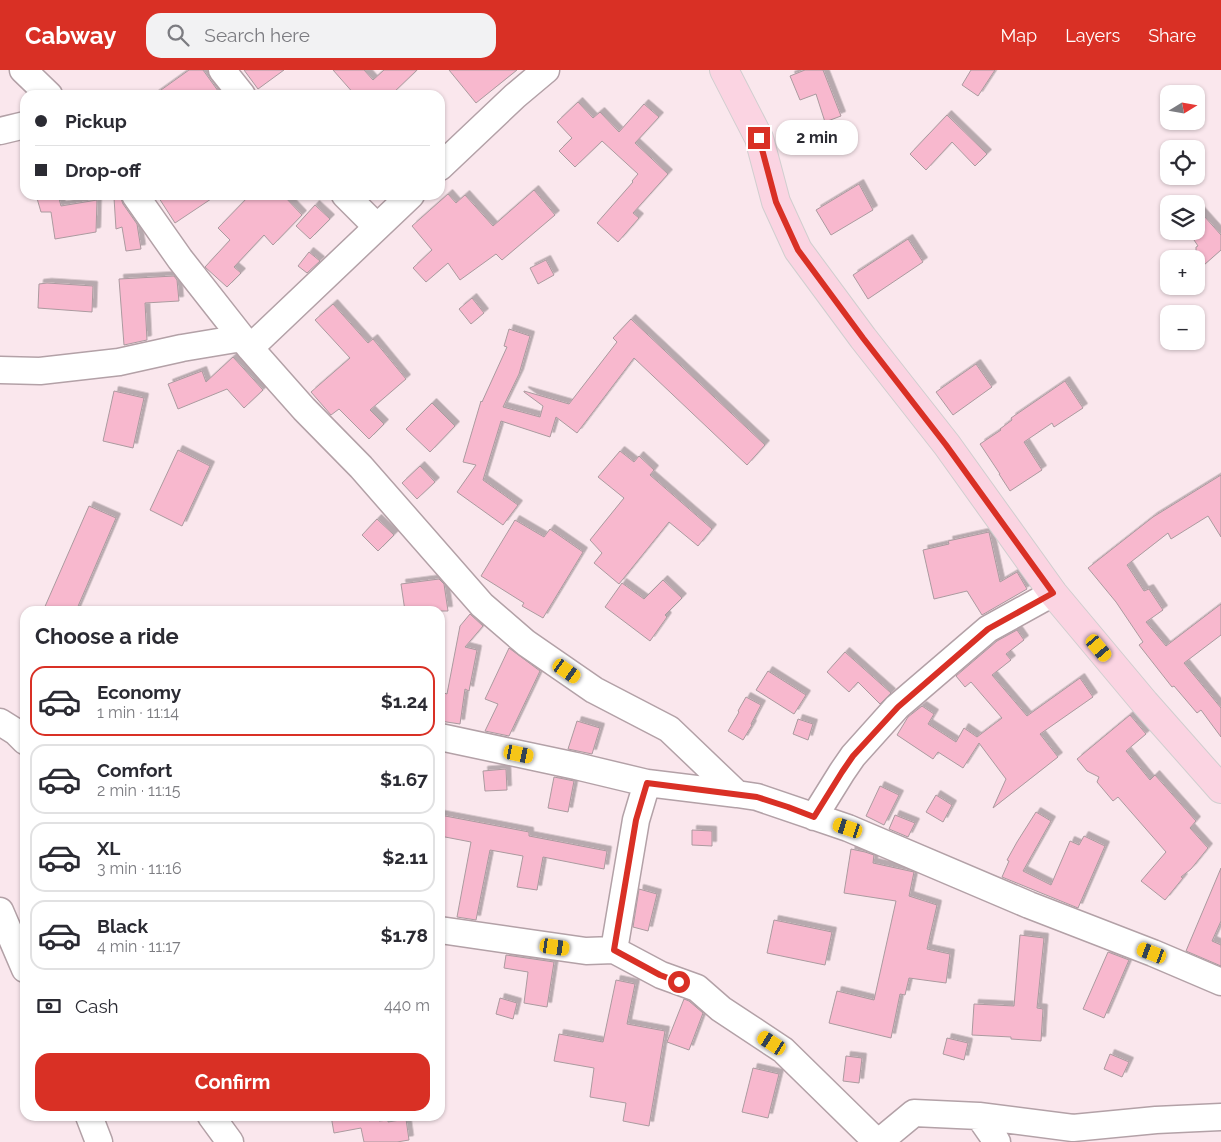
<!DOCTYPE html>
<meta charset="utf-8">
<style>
body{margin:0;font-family:Raleway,sans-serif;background:#f2f2f3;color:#2b2b33;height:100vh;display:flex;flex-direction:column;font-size:19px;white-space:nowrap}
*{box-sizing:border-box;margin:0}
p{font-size:16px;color:#7c7c81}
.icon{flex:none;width:28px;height:28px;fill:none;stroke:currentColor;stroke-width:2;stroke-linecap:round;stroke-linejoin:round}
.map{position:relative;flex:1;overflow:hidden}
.details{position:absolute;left:20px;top:536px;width:425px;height:515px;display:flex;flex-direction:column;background:#fff;border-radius:15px;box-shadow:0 1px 4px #0004}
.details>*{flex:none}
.top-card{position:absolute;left:20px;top:20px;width:425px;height:110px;border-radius:15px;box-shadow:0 1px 4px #0004;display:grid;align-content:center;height:110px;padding:0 15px;background:#fff}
.needle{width:32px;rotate:79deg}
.fabs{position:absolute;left:1160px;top:15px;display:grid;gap:10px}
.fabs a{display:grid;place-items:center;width:45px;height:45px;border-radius:10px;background:#fff;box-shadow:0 1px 4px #0004;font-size:25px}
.end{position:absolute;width:22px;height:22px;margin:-11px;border:6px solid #d93025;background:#fff;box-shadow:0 0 0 2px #fff}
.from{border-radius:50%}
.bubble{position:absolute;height:35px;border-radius:15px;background:#fff;box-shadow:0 1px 4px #0004;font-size:16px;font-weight:700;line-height:35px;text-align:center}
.car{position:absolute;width:15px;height:30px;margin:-15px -8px;border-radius:6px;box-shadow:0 0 4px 1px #0007;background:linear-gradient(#f5c518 24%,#345 0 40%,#f5c518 0 76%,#345 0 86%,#f5c518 0)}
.top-card b{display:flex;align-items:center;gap:18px;height:48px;font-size:19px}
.top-card b+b{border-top:1px solid #e1e1e2}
.top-card i{width:12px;height:12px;background:#2b2b33}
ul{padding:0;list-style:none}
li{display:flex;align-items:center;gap:15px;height:70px;margin:0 10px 8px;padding:0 5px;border:2px solid #e1e1e2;border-radius:15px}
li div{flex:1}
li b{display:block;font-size:19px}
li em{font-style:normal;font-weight:700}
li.on{border-color:#d93025}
li>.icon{width:45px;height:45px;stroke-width:1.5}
h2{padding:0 15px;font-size:22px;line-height:60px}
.pay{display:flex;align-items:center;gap:12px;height:55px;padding:0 15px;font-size:19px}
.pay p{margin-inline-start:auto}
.action{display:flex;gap:10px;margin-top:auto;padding:10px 15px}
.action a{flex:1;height:58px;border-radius:15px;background:#d93025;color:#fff;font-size:20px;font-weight:700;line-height:58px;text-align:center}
header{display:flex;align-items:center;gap:30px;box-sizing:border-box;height:70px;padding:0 25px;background:#d93025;color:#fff}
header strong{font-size:24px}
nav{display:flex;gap:28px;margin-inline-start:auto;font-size:18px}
.search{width:350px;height:45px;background:#f2f2f3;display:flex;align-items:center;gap:12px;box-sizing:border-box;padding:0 18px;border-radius:15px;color:#7c7c81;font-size:19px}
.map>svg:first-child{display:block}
.building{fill:#f8b8ce;stroke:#ab9a9f;filter:url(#shadow)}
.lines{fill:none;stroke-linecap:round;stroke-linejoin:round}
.minor-casing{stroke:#b3a1a7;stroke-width:29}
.major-casing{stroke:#d0cecf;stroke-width:30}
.minor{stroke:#fff;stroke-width:26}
.major{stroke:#fbd4e2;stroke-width:28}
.route{stroke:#d93025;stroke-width:6}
</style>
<header>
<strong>Cabway</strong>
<div class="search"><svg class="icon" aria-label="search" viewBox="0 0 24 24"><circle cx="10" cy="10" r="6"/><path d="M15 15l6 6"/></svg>Search here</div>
<nav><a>Map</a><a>Layers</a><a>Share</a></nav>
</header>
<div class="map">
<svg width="1221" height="1072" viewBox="0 0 1221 1072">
<defs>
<filter id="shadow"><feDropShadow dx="4.5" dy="-4.5" stdDeviation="0" flood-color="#0004"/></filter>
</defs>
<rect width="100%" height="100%" fill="#fae7ed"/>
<path class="building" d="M189 0H203L221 25H154Z
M244 0H284L258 19Z
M333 0H364L373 10 384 0H417L391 25H355Z
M449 0H517L476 33Z
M805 0H823L841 46 825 52 816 24 800 30 790 6Z
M971 0H995L978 26 962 15Z
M578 32 593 48 600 42 619 62 644 34 659 47 635 73 668 104 633 143 639 148 618 172 597 153 633 112 632 111 638 104 602 71 575 97 559 81 572 68 557 52Z
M947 45 987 84 975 96 952 72 926 100 910 84Z
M859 114 873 140 831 165 816 140Z
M534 120 555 145 502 190 496 184 460 210 448 193 426 212 413 198 432 180 412 156 448 124 456 133 465 125 493 156Z
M36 125H58L61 136 97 130 96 162 55 169 51 142H41Z
M157 125H217L175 153Z
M250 125H283L302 145 273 175 264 165 234 197 241 203 227 217 205 197 230 170 218 158Z
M120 126 123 134 137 154 141 179 126 181 122 157 116 159 114 128Z
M315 135 330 149 310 169 296 156Z
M1196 137 1221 165V180L1196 202V177L1198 176 1188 161H1196Z
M908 169 923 192 868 229 853 205Z
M309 182 320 191 307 203 298 196Z
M546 190 554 205 538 214 530 198Z
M174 206 177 210 179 231 145 233 147 270 124 275 119 209Z
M47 213 93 216 92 242 38 238 39 214Z
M472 228 484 243 471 254 459 239Z
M333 234 368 273 373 269 406 309 370 340 384 354 369 369 339 339 331 345 311 322 350 288 315 250Z
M631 249 765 375 747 395 634 288 577 363 556 347 550 367 501 351 483 410 518 435 503 455 457 422 476 395 463 392 481 331 482 332 507 277 504 276 509 259 530 266 519 304 503 337 540 347 543 336 524 322V321L569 334 617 272 613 268Z
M233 287 263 320 244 338 227 319 178 339 168 314 202 301 206 312Z
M976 294 992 317 953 345 936 322Z
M1065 311 1083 338 1054 357 1052 353 1024 372 1042 400 1010 421 999 404H1000L980 374 1001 360 1000 359 1012 350 1011 348Z
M114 321 144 328 133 378 103 371Z
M432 333 455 356 430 382 406 359Z
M178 380 210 396 182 456 150 440Z
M620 381 634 392 639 386 654 400 650 405 712 459 698 476 669 452 619 514 594 493 602 483 590 470 624 428 598 407Z
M420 396 435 412 417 429 402 413Z
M1221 405V467L1208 446 1171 469 1168 463 1127 495 1144 521 1149 519 1163 540 1146 552 1166 576 1221 534V565L1184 593 1221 638V667L1201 640 1197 643 1174 616 1172 617 1139 575 1143 572 1116 532 1088 498 1153 447Z
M89 436 116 448 76 541H43Z
M377 449 394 465 378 481 362 465Z
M515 450 544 467 550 459 583 482 543 548 522 536 524 533 481 506Z
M989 462 1000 512 1017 502 1027 519 982 545 967 521 934 529 923 480 949 474 948 471Z
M439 509 444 514 448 541H405L401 514Z
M663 510 682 528 665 545 667 547 650 571 605 537 622 513 644 529Z
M470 544 483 556 465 577 477 580 469 621 465 619 460 654 440 651 444 623 447 624 460 556Z
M1017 560 1024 570 1006 584 1011 590 992 605 1027 646 1080 608 1093 627 1040 664 1058 687 993 738 1006 709 979 673 963 698 938 682 933 689 897 665 908 647 922 636 934 644 928 654 956 672 964 658 977 667 1002 648 971 612 965 617 956 606 997 571Z
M509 578 540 601 509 666 485 661 498 634 485 629Z
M845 582 891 623 880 634 858 612 849 622 827 602Z
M768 601 806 625 794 644 756 620Z
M746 627 761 635 751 654 752 655 743 670 728 661 739 642 738 641Z
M1130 645 1146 664 1126 681 1150 710 1155 705 1196 751 1190 758 1208 778 1191 799 1181 807 1183 808 1165 830 1141 811 1166 782 1118 727 1113 731 1097 712 1099 707 1087 701 1077 689Z
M798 649 813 654 808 670 793 664Z
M577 651 600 658 592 684 568 679Z
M506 699 507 720 485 721 483 701Z
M554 707 574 711 568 742 548 738Z
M880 716 899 725 884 755 866 746Z
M936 725 952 735 943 752 926 742Z
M1036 742 1051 751 1023 801 1051 815 1070 771 1079 775 1084 766 1105 776 1078 838 1002 807 1009 791 1007 790 1017 772Z
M440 745 529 762V766L607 781 604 799 543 787 537 820 517 817 523 786 490 780 476 850 457 847 471 772 440 766Z
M895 745 915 753 908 767 889 759Z
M692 760 712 761V776L692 775Z
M851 779 865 782 874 785 873 793 914 802 909 826 937 835 927 879 950 884 946 913 909 908 905 925 900 924 891 968 829 953 837 921 874 930 896 831 844 823Z
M1221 798V851L1212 871 1221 875V896L1186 881Z
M639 819 657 824 648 861 633 857Z
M774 850 832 862 825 895 767 883Z
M1020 865 1044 868 1037 938 1043 939 1041 971 1011 969V967L972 965 974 934 1014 936Z
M1108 882 1129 890 1104 948 1083 939Z
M506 885 554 892 547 937 524 933 528 902 504 898Z
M616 910 635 914 627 954 665 961 649 1056 623 1051 626 1033 590 1027 594 998 554 991 559 964 603 972Z
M500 928 517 933 513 949 496 944Z
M684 929 689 931 703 943 689 980 667 972Z
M947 968 968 973 964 990 943 984Z
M1110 984 1129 992 1122 1007 1104 999Z
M846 986 862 988 859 1013 843 1011Z
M753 998 779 1004 768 1048 742 1042Z
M331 1046H379V1051L388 1050V1052L406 1049 409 1070 397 1072H364L361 1058 334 1063Z"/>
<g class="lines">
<defs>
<path id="minor" d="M23 0 49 25
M222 0 242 25
M0 61 25 55
M440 97 515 26 546 0
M135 125 180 189 250 278 304 339 361 397 482 535 526 573 594 620 669 659 737 724 757 727 848 758 1029 835 1153 883 1221 912
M345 125 377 157
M250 278 411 125
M0 300 40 301 119 292 182 278 242 268
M0 652 16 662 25 671
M440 667 576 696 647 713 737 724
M814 747 842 702 853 686 897 637 988 559 1053 523
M0 841 25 899
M440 860 586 881 614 880 661 905 697 918 721 939 783 980 877 1072
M614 880 636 750 647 713
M89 1046 99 1072
M211 1046 230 1072
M979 1046 997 1072
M879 1072 914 1043 979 1046 1073 1058 1156 1050 1221 1047"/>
<path id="major" d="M724 0 759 68 776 132 798 180 863 268 947 375 1053 523 1145 633 1221 719"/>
</defs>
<use href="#minor" class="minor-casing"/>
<use href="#major" class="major-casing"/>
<use href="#minor" class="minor"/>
<use href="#major" class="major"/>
</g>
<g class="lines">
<path class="route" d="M679 912 660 905 614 880 636 750 647 713 757 727 788 737 814 747 842 702 853 686 898 637 988 559 1053 523 946 375 863 268 798 180 776 132 759 68"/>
</g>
</svg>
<div class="fabs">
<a><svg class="needle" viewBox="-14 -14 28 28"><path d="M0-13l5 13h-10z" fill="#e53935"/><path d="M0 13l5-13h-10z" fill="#7c7c81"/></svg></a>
<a><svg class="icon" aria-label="locate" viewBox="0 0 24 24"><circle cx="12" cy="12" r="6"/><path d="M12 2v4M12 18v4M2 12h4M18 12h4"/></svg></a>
<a><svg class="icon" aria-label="layers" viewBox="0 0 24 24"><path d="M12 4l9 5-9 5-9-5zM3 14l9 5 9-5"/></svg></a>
<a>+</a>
<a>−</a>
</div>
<i class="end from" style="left:679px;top:912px"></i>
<i class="end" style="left:759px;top:68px"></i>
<div class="bubble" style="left:776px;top:50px;width:82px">2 min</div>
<i class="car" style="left:1099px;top:578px;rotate:140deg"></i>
<i class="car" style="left:567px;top:601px;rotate:125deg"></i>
<i class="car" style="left:519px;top:684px;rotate:102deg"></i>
<i class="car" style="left:848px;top:758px;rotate:288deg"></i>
<i class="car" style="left:555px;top:877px;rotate:98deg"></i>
<i class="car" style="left:1152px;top:883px;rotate:291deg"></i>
<i class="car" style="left:772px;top:973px;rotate:303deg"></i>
<div class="top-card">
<b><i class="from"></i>Pickup</b>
<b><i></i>Drop-off</b>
</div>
<section class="details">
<h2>Choose a ride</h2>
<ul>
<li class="on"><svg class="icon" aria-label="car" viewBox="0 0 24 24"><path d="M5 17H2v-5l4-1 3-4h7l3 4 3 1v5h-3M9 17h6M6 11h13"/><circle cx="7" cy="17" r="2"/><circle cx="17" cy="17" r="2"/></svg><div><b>Economy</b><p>1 min · 11:14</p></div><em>$1.24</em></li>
<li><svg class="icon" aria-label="car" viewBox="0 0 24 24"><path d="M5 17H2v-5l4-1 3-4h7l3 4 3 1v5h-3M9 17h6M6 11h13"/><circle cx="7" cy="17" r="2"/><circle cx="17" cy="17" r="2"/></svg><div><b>Comfort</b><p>2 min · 11:15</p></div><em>$1.67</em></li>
<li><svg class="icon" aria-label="car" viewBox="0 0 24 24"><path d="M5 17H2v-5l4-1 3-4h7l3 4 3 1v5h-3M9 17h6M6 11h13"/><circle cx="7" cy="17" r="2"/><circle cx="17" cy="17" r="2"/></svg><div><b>XL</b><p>3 min · 11:16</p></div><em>$2.11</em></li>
<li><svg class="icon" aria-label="car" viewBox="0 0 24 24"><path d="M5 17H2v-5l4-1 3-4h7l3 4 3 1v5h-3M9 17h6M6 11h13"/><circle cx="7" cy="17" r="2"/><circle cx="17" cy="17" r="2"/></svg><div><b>Black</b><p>4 min · 11:17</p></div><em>$1.78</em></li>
</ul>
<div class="pay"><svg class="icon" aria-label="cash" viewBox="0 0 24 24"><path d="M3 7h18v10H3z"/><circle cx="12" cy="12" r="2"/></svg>Cash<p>440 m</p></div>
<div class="action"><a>Confirm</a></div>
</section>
</div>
